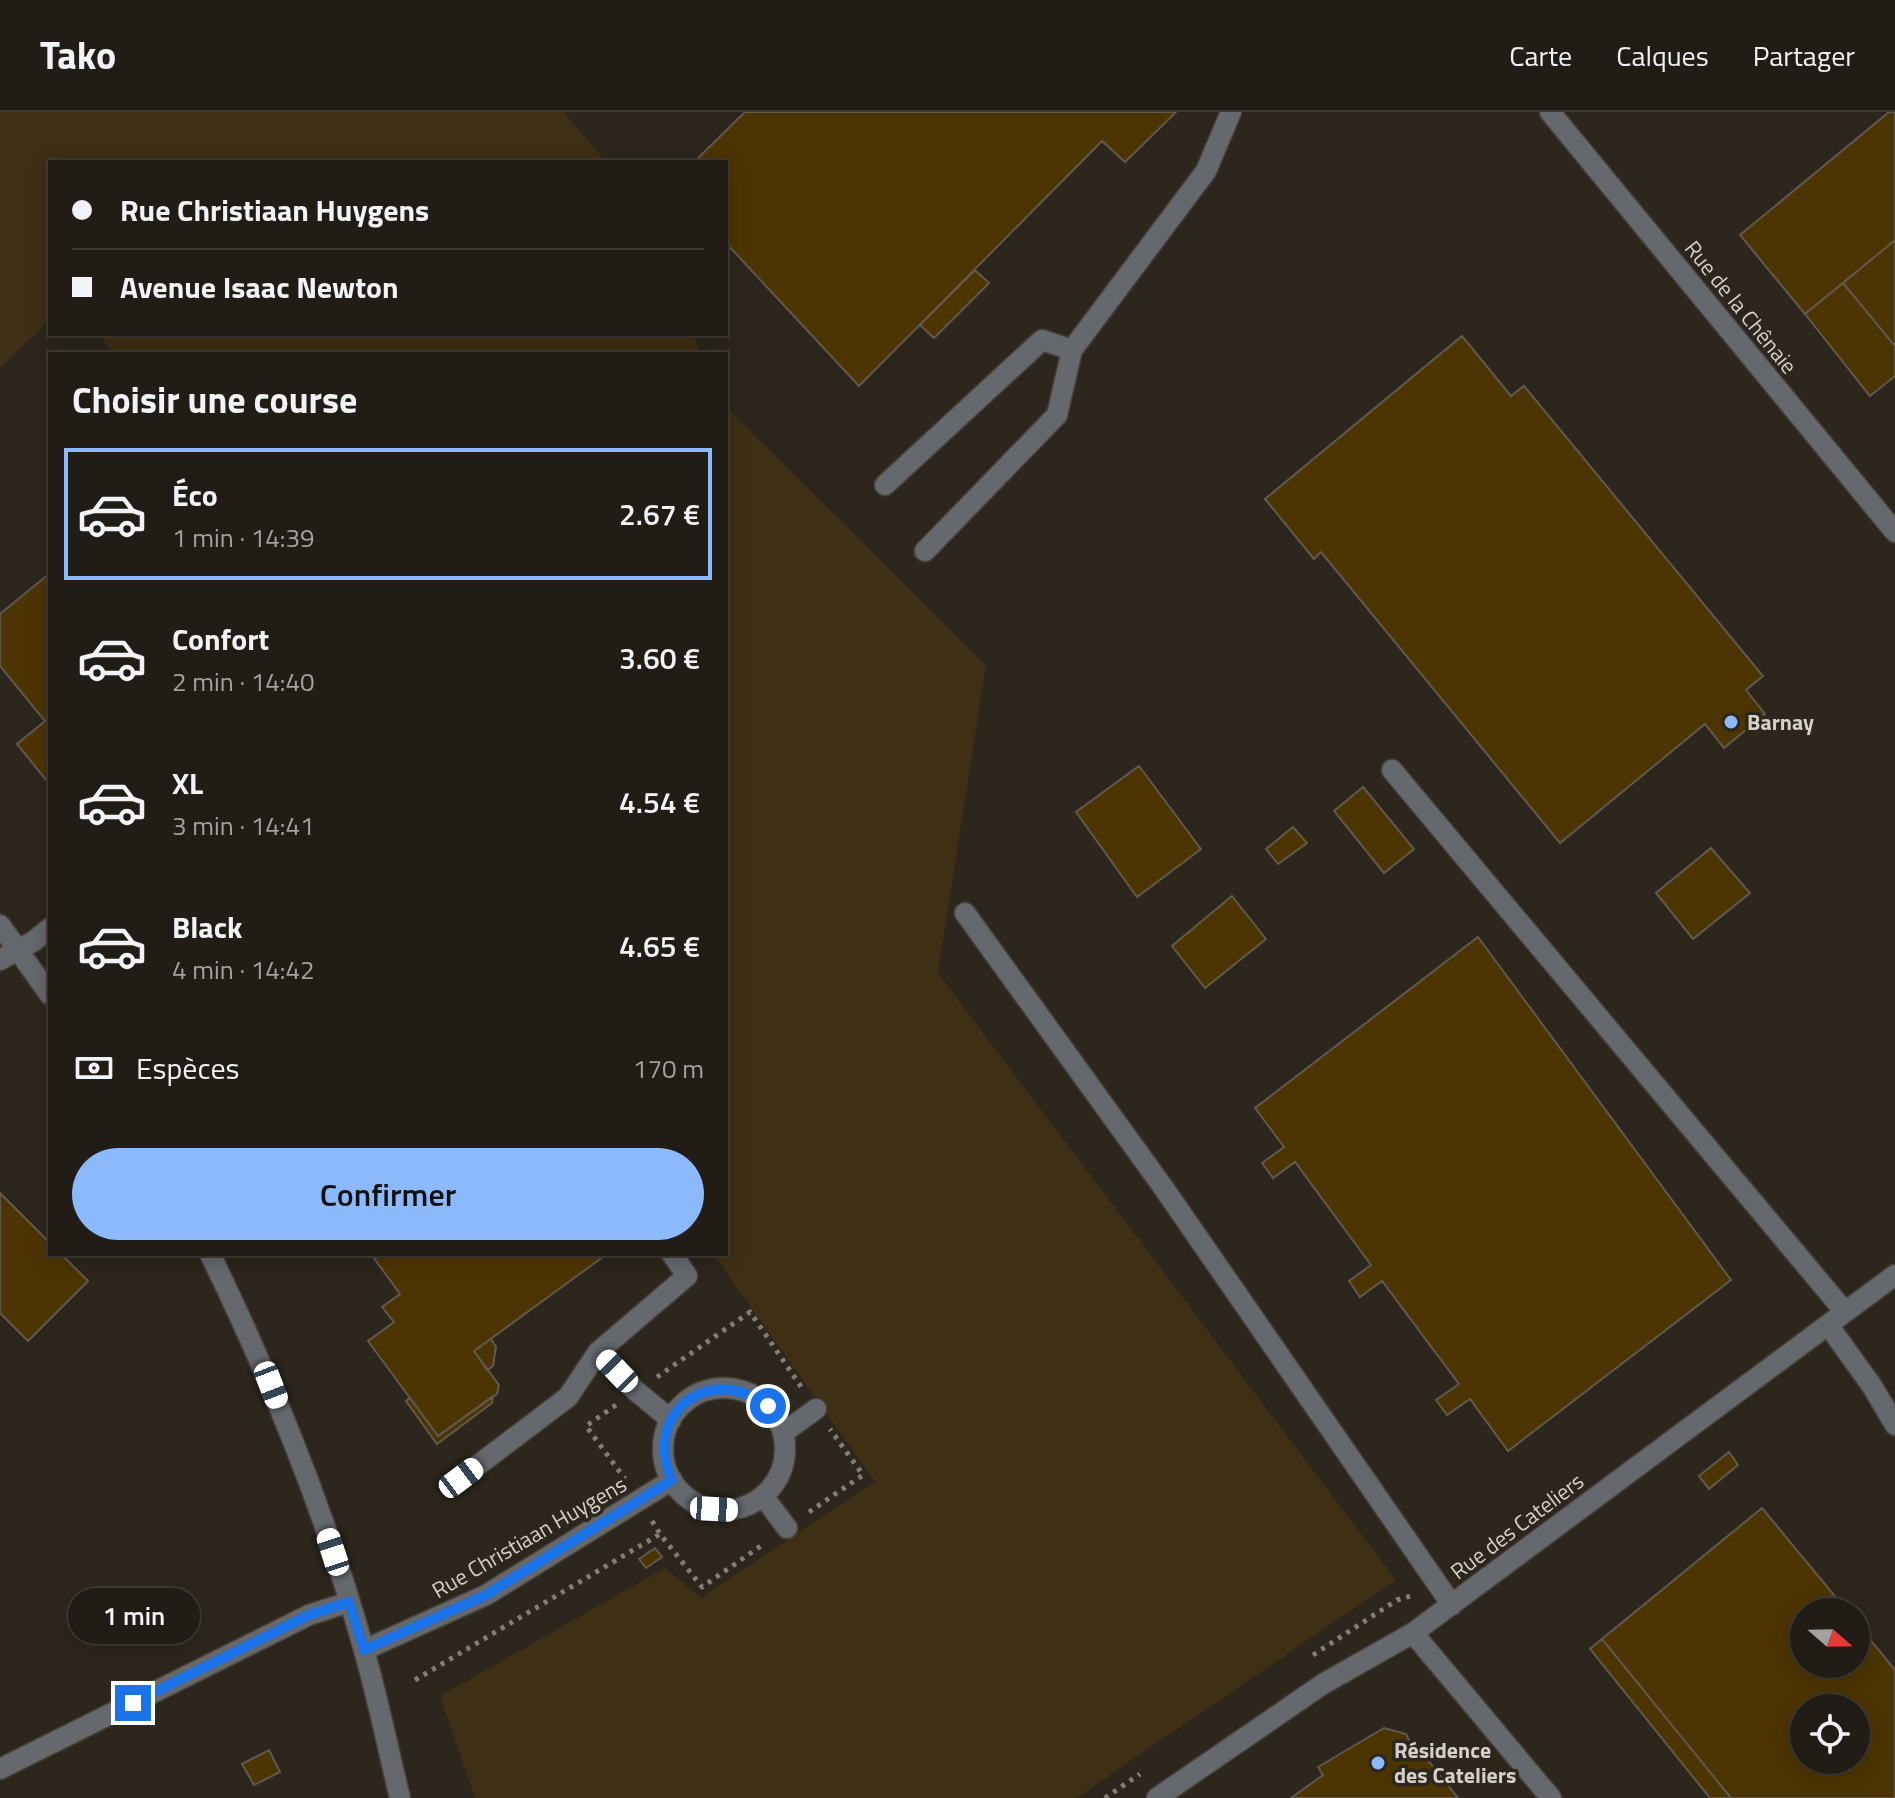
<!DOCTYPE html>
<html lang="fr">
<meta charset="utf-8">
<style>
body{margin:0;font-family:"Titillium Web",sans-serif;background:#29251e;color:#f1f3f6;height:100vh;display:flex;flex-direction:column;font-size:30px;white-space:nowrap}
*{box-sizing:border-box;margin:0}
p{font-size:26px;color:#a2a1a0}
.icon{flex:none;width:44px;height:44px;fill:none;stroke:currentColor;stroke-width:2;stroke-linecap:round;stroke-linejoin:round}
.map{position:relative;flex:1;overflow:hidden}
.details{position:absolute;left:48px;top:240px;width:680px;height:904px;display:flex;flex-direction:column;background:#211c15;border-radius:0px;box-shadow:0 4px 20px #0003,0 0 0 2px #3e3a34}
.details>*{flex:none}
.top-card{position:absolute;left:48px;top:48px;width:680px;height:176px;border-radius:0px;box-shadow:0 4px 20px #0003,0 0 0 2px #3e3a34;display:grid;align-content:center;height:176px;padding:0 24px;background:#211c15}
.needle{width:52px;rotate:110deg}
.controls{position:absolute;left:1790px;top:1486px;display:grid;gap:16px}
.controls a{display:grid;place-items:center;width:80px;height:80px;border-radius:50%;background:#211c15;box-shadow:0 4px 20px #0003,0 0 0 2px #3e3a34;font-size:40px}
.end{position:absolute;width:36px;height:36px;margin:-18px;border:10px solid #1a73e8;background:#fff;box-shadow:0 0 0 4px #fff}
.from{border-radius:50%}
.bubble{position:absolute;height:56px;border-radius:28px;background:#211c15;box-shadow:0 4px 20px #0003,0 0 0 2px #3e3a34;font-size:26px;font-weight:600;line-height:56px;text-align:center}
.car{position:absolute;width:24px;height:48px;margin:-24px -12px;border-radius:10px;box-shadow:0 0 6px 2px #0007;background:linear-gradient(#fff 24%,#345 0 40%,#fff 0 76%,#345 0 86%,#fff 0)}
.top-card b{display:flex;align-items:center;gap:28px;height:76px;font-size:30px}
.top-card b+b{border-top:2px solid #3e3a34}
.top-card i{width:20px;height:20px;background:#f1f3f6}
ul{padding:0;list-style:none}
li{display:flex;align-items:center;gap:24px;height:132px;margin:0 16px 12px;padding:0 8px;border:4px solid transparent;border-radius:0px}
li div{flex:1}
li b{display:block;font-size:30px}
li em{font-style:normal;font-weight:600}
li.on{border-color:#8cb9fc}
li>.icon{width:72px;height:72px;stroke-width:1.5}
h2{padding:0 24px;font-size:36px;line-height:96px}
.pay{display:flex;align-items:center;gap:20px;height:88px;padding:0 24px;font-size:30px}
.pay p{margin-inline-start:auto}
.action{display:flex;gap:16px;margin-top:auto;padding:16px 24px}
.action a{flex:1;height:92px;border-radius:48px;background:#8cb9fc;color:#111;font-size:32px;font-weight:600;line-height:92px;text-align:center}
header{display:flex;align-items:center;gap:48px;box-sizing:border-box;height:112px;padding:0 40px;background:#211c15;border-bottom:2px solid #3e3a34}
header strong{font-size:38px}
nav{display:flex;gap:44px;margin-inline-start:auto;font-size:28px}
.map>svg:first-child{display:block}
.green{fill:#3e2f15}
.building{fill:#4d3503;stroke:#60594e;stroke-width:2;fill-rule:evenodd}
.lines{fill:none;stroke-linecap:round;stroke-linejoin:round}
.minor-casing{stroke:#474138;stroke-width:23}
.path{stroke:#837e76;stroke-width:5;stroke-dasharray:4 6;stroke-linecap:butt}
.minor{stroke:#65686d;stroke-width:20}
.route{stroke:#1a73e8;stroke-width:10}
.poi-dot{fill:#8cb9fc;stroke:#2c261c;stroke-width:3}
.labels{text-anchor:middle;stroke-width:7;stroke-linejoin:round;paint-order:stroke}
.street-label{font-size:22px;fill:#d5d0ca;stroke:#2c261c}
.poi-label{font-size:22px;font-weight:bold;fill:#d5d0ca;stroke:#2c261c;text-anchor:start}
</style>
<header>
<strong>Tako</strong>
<nav><a>Carte</a><a>Calques</a><a>Partager</a></nav>
</header>
<div class="map">
<svg width="1895" height="1686" viewBox="0 0 1895 1686">
<rect width="100%" height="100%" fill="#2c261c"/>
<path class="green" d="M0 0H564L606 50H50V208L0 256Z
M98 222H693L701 242H115Z
M726 295 986 553 938 861 1396 1468 1076 1686H475L440 1584 665 1456 701 1486 875 1370 713 1142H726Z"/>
<path class="building" d="M745 0H1176L1125 50 1102 29 859 274 726 131V50H694Z
M1889 0H1895V128L1805 202 1740 123Z
M1895 128V234L1843 171Z
M975 158 989 171 934 226 920 213Z
M1843 171 1895 234V264L1870 284 1805 202Z
M1462 224 1511 284 1524 274 1763 564 1746 578 1765 602 1724 636 1705 612 1560 731 1321 440 1314 447 1265 387Z
M50 461V673L17 632 45 609 0 554V502Z
M1139 654 1201 737 1137 785 1076 700Z
M1363 675 1414 737 1384 761 1334 699Z
M1293 715 1307 731 1278 752 1266 737Z
M1711 736 1750 781 1693 827 1656 781Z
M1232 784 1266 827 1205 876 1172 834Z
M1478 825 1731 1168 1508 1339 1470 1287 1447 1303 1436 1288 1459 1272 1382 1169 1360 1185 1349 1169 1371 1153 1295 1050 1273 1066 1262 1051 1284 1035 1255 996Z
M0 1081 50 1131V1142H61L88 1169 28 1229 0 1201Z
M371 1142H607L474 1239 499 1273 497 1282 438 1324 368 1229 394 1210 382 1195 400 1182Z
M491 1227 496 1235 493 1254 487 1258 474 1239Z
M493 1284 492 1291 437 1332 406 1289 410 1286 438 1324Z
M1729 1340 1738 1353 1709 1377 1699 1364Z
M1762 1396 1848 1500H1804V1552H1856V1510L1895 1558V1686H1731L1602 1527ZM1804 1596H1856V1648H1804Z
M655 1436 662 1445 646 1456 639 1447Z
M1602 1527 1731 1686H1710L1590 1537Z
M1384 1616 1406 1622 1411 1632 1406 1639 1413 1647 1423 1642 1458 1686H1291L1323 1663 1318 1655Z
M269 1638 280 1660 254 1673 242 1652Z"/>
<g class="lines">
<defs>
<path id="minor" d="M1550 0 1895 420
M885 373 1042 228 1072 238
M925 439 1057 303 1072 238 1206 59 1231 0
M1392 658 1845 1200
M965 801 1163 1075 1452 1493
M0 813 50 883
M0 848 34 829 50 816
M210 1142C272 1269 326 1402 364 1538 378 1587 388 1637 400 1686
M1828 1213 1872 1274 1895 1313
M598 1240 636 1279 671 1308
M663 1337a61 61 0 1 1 122 0a61 61 0 1 1-122 0Z
M783 1321 816 1297
M461 1366 568 1285 598 1240 687 1164 672 1142
M763 1384 787 1416
M1413 1521 1551 1686
M364 1538 486 1483 672 1368
M0 1657 309 1503 349 1490
M1157 1686 1323 1572 1413 1521 1895 1163"/>
</defs>
<use href="#minor" class="minor-casing"/>
<path class="path" d="M657 1265 750 1200 802 1276
M616 1293 586 1314 625 1367
M809 1400 863 1363 830 1317
M652 1409 660 1422
M1313 1543 1397 1488 1414 1483
M415 1568 660 1422 702 1475 765 1431
M1105 1686 1140 1662"/>
<use href="#minor" class="minor"/>
</g>
<g class="lines">
<path class="route" d="M133 1591 309 1503 349 1490 364 1538 486 1483 672 1368C642 1301 710 1249 768 1294"/>
</g>
<g class="poi-dot">
<circle cx="1731" cy="610" r="8"/>
<circle cx="1378" cy="1651" r="8"/>
</g>
<g class="labels">
<g class="street-label">
<text transform="translate(1741 195) rotate(51)" y="8">Rue de la Chênaie</text>
<text transform="translate(1517 1414) rotate(-37)" y="8">Rue des Cateliers</text>
<text transform="translate(529 1425) rotate(-30)" y="8">Rue Christiaan Huygens</text>
</g>
<g class="poi-label">
<text x="1747" y="618">Barnay</text>
<text x="1394" y="1646">Résidence<tspan x="1394" dy="25">des Cateliers</tspan></text>
</g>
</g>
</svg>
<div class="controls">
<a><svg class="needle" viewBox="-14 -14 28 28"><path d="M0-13l5 13h-10z" fill="#e53935"/><path d="M0 13l5-13h-10z" fill="#a2a1a0"/></svg></a>
<a><svg class="icon" aria-label="locate" viewBox="0 0 24 24"><circle cx="12" cy="12" r="6"/><path d="M12 2v4M12 18v4M2 12h4M18 12h4"/></svg></a>
</div>
<i class="end from" style="left:768px;top:1294px"></i>
<i class="end" style="left:133px;top:1591px"></i>
<div class="bubble" style="left:68px;top:1476px;width:132px">1 min</div>
<i class="car" style="left:617px;top:1259px;rotate:316deg"></i>
<i class="car" style="left:271px;top:1273px;rotate:159deg"></i>
<i class="car" style="left:461px;top:1366px;rotate:53deg"></i>
<i class="car" style="left:714px;top:1397px;rotate:93deg"></i>
<i class="car" style="left:333px;top:1440px;rotate:342deg"></i>
<div class="top-card">
<b><i class="from"></i>Rue Christiaan Huygens</b>
<b><i></i>Avenue Isaac Newton</b>
</div>
<section class="details">
<h2>Choisir une course</h2>
<ul>
<li class="on"><svg class="icon" aria-label="car" viewBox="0 0 24 24"><path d="M5 17H2v-5l4-1 3-4h7l3 4 3 1v5h-3M9 17h6M6 11h13"/><circle cx="7" cy="17" r="2"/><circle cx="17" cy="17" r="2"/></svg><div><b>Éco</b><p>1 min · 14:39</p></div><em>2.67 €</em></li>
<li><svg class="icon" aria-label="car" viewBox="0 0 24 24"><path d="M5 17H2v-5l4-1 3-4h7l3 4 3 1v5h-3M9 17h6M6 11h13"/><circle cx="7" cy="17" r="2"/><circle cx="17" cy="17" r="2"/></svg><div><b>Confort</b><p>2 min · 14:40</p></div><em>3.60 €</em></li>
<li><svg class="icon" aria-label="car" viewBox="0 0 24 24"><path d="M5 17H2v-5l4-1 3-4h7l3 4 3 1v5h-3M9 17h6M6 11h13"/><circle cx="7" cy="17" r="2"/><circle cx="17" cy="17" r="2"/></svg><div><b>XL</b><p>3 min · 14:41</p></div><em>4.54 €</em></li>
<li><svg class="icon" aria-label="car" viewBox="0 0 24 24"><path d="M5 17H2v-5l4-1 3-4h7l3 4 3 1v5h-3M9 17h6M6 11h13"/><circle cx="7" cy="17" r="2"/><circle cx="17" cy="17" r="2"/></svg><div><b>Black</b><p>4 min · 14:42</p></div><em>4.65 €</em></li>
</ul>
<div class="pay"><svg class="icon" aria-label="cash" viewBox="0 0 24 24"><path d="M3 7h18v10H3z"/><circle cx="12" cy="12" r="2"/></svg>Espèces<p>170 m</p></div>
<div class="action"><a>Confirmer</a></div>
</section>
</div>
